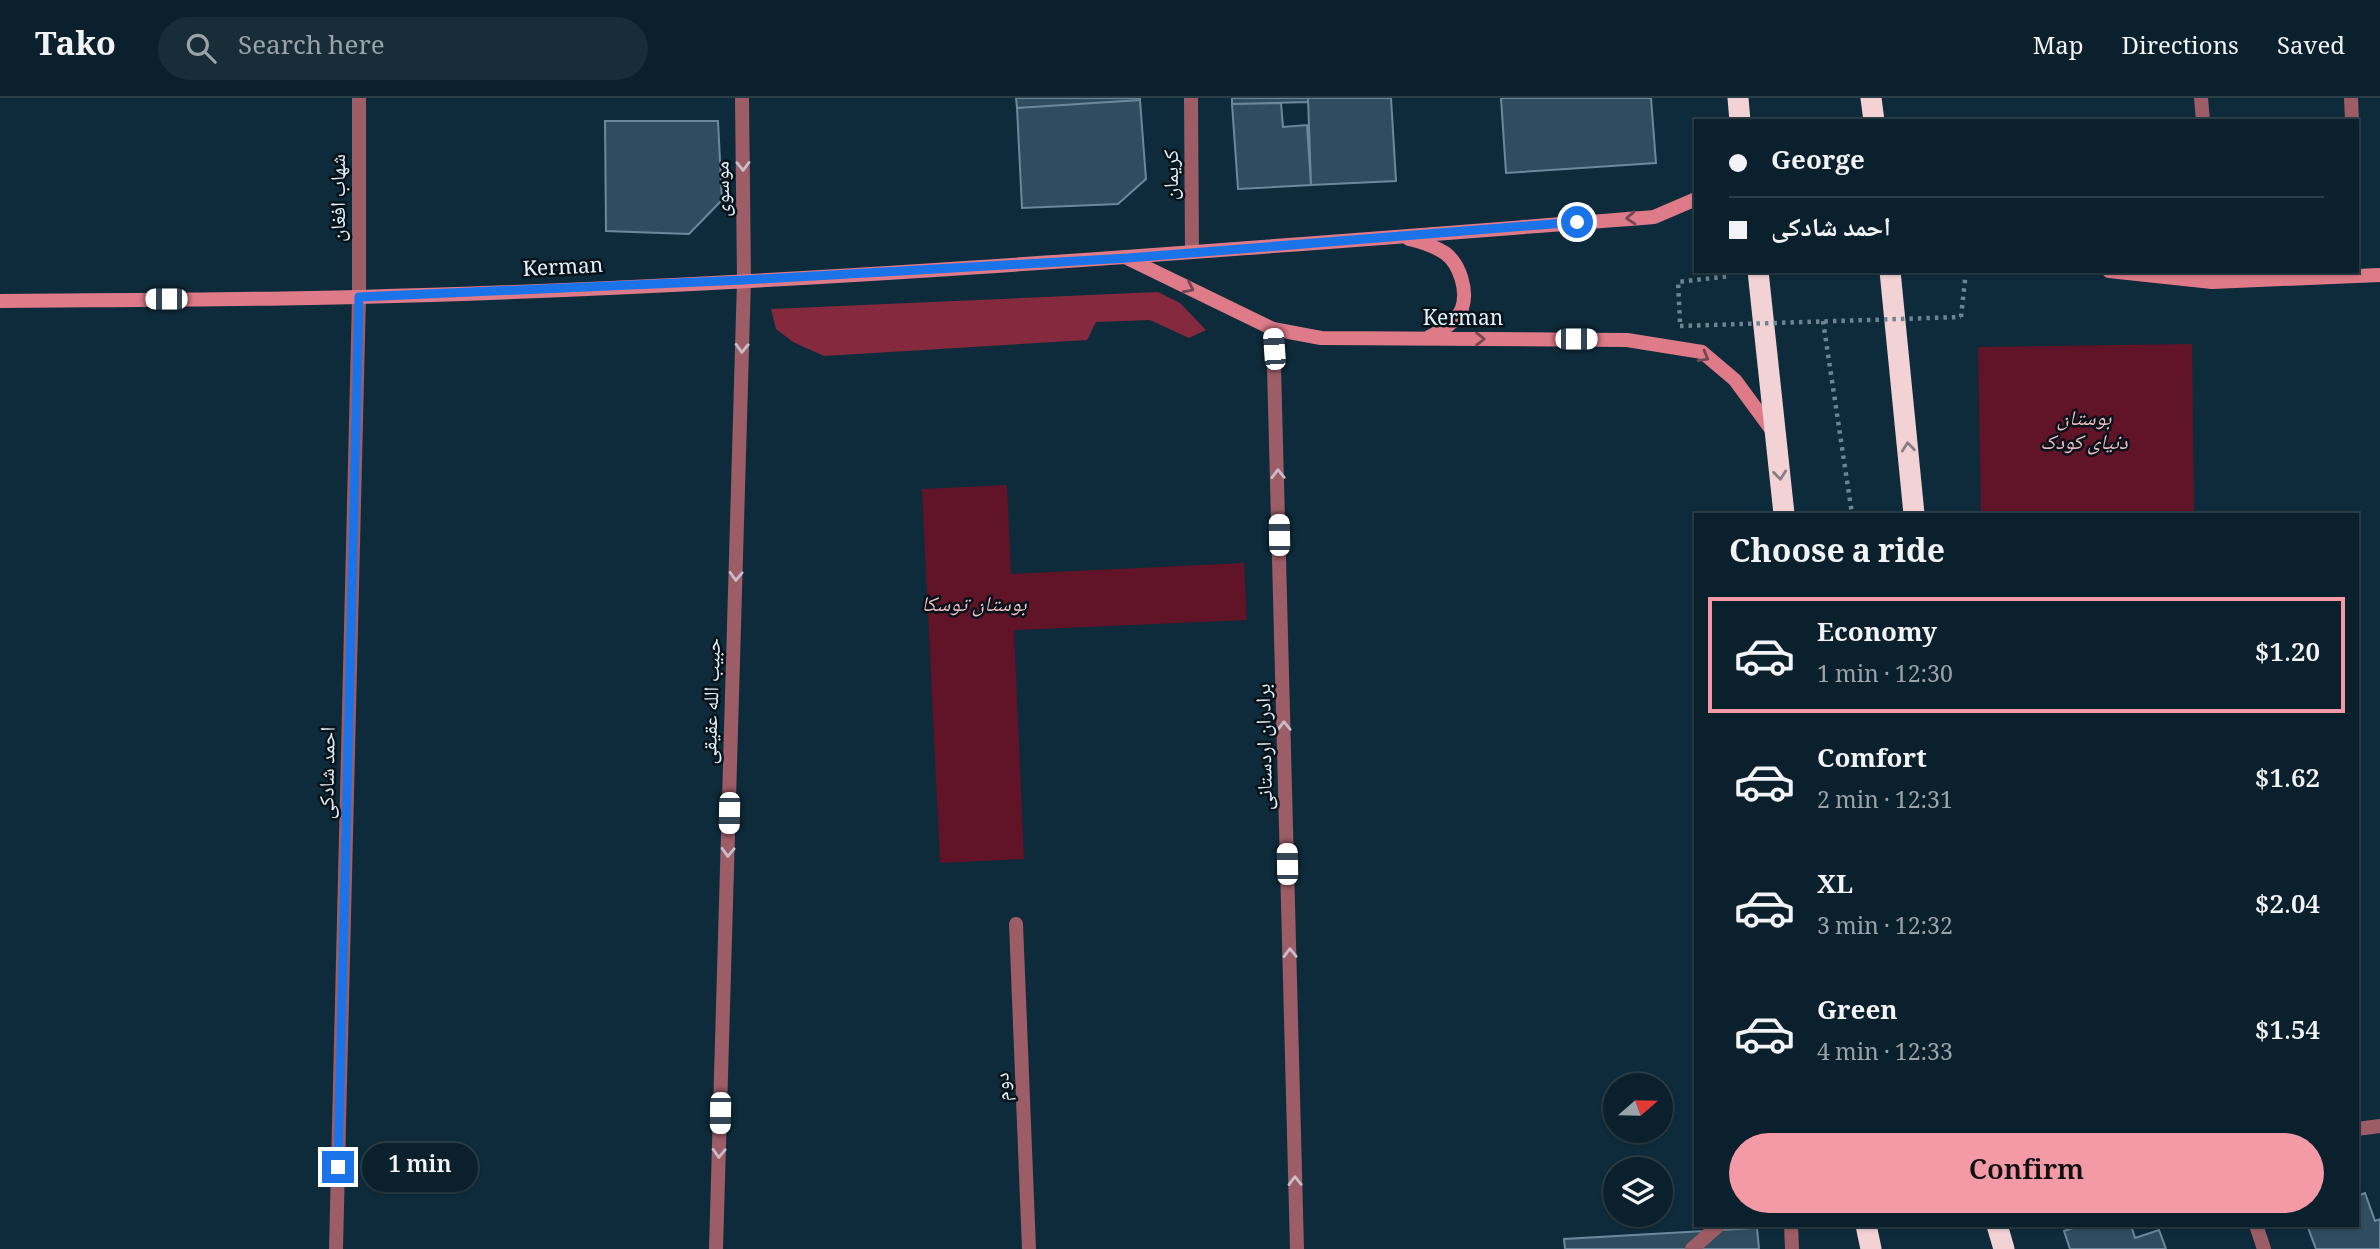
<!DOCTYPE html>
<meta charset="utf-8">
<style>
body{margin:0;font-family:Georgia,"Noto Naskh Arabic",serif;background:#182d38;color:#f1f3f6;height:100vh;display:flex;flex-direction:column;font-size:26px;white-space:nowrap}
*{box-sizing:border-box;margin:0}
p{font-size:23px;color:#99a3a9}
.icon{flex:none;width:38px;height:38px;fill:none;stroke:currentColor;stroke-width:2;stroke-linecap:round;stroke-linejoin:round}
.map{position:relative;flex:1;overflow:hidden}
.sheet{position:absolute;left:1694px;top:415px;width:665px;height:714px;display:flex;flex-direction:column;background:#0a202c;border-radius:0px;box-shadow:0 2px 5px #0004,0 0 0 2px #2a3e48}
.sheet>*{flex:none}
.banner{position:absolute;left:1694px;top:21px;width:665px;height:154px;border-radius:0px;box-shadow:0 2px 5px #0004,0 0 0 2px #2a3e48;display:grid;align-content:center;height:154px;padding:0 35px;background:#0a202c}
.needle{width:46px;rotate:70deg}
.controls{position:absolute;left:1603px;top:975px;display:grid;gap:14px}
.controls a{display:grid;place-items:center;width:70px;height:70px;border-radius:50%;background:#0a202c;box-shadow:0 2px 5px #0004,0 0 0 2px #2a3e48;font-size:35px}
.end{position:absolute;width:32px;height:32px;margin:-16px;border:9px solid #1a73e8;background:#fff;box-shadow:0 0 0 4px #fff}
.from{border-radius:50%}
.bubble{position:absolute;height:49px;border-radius:24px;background:#0a202c;box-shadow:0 2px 5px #0004,0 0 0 2px #2a3e48;font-size:23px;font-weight:600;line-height:49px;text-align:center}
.car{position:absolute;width:21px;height:42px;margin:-21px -10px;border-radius:9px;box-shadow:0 0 5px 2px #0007;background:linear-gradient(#fff 24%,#345 0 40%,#fff 0 76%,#345 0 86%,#fff 0)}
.banner b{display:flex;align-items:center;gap:24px;height:66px;font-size:26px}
.banner b+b{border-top:2px solid #2a3e48}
.banner i{width:18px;height:18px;background:#f1f3f6}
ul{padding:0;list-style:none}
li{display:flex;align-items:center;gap:21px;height:116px;margin:0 14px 10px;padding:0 21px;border:4px solid transparent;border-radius:0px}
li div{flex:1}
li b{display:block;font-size:26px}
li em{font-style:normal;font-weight:600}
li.current{border-color:#f49aa6}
li>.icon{width:63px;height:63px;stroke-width:1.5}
h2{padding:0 35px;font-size:32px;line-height:84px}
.button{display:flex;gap:14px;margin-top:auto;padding:14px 35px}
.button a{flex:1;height:80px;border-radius:42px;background:#f49aa6;color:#111;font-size:28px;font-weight:600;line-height:80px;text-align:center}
header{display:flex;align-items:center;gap:42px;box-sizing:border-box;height:98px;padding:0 35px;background:#0a202c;border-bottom:2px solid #2a3e48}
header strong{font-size:33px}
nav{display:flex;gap:38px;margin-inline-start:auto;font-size:24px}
.search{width:490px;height:63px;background:#182d38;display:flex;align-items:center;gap:18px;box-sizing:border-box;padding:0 24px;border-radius:38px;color:#99a3a9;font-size:26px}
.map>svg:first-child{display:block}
.green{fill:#611327}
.forest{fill:#852a3e}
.building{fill:#304d5f;stroke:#6b899d;stroke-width:2}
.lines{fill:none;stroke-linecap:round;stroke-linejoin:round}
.path{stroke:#6d8492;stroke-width:4.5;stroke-dasharray:3.5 5;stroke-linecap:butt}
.lane{stroke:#9d5d66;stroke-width:14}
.street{stroke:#9d5d66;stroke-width:14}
.secondary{stroke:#df7a89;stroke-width:14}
.highway{stroke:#f3d2d5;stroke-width:21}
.path-bridge{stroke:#6d8492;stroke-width:4.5;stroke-dasharray:3.5 5;stroke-linecap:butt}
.oneway{stroke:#c9bdc7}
.oneway2{stroke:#734651}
.oneway3{stroke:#897c80}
.route{stroke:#1a73e8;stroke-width:9}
.labels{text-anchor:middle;stroke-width:5;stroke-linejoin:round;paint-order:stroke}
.street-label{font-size:21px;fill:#e0f0fb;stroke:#071219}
.park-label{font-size:21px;font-style:italic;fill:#f1bcc2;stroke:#071219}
</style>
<header>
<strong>Tako</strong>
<div class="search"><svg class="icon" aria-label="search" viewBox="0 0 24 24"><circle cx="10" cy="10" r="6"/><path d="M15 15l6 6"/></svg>Search here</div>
<nav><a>Map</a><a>Directions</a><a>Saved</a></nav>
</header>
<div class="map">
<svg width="2380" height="1151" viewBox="0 0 2380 1151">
<rect width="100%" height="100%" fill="#0e2b3b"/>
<path class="green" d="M2192 246 2194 416H1981L1978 249Z
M1007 387 1011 476 1244 465 1247 522 1014 532 1024 761 940 765 922 391Z"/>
<path class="forest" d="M1158 194 1180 205 1206 232 1189 240 1150 222 1096 224 1087 242 824 258 793 244 776 231 771 211Z"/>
<path class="building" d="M1016 0H1140V2L1017 10Z
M1232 0H1308V4L1232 6Z
M1308 0H1391L1396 83 1311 87Z
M1501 0H1651L1656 65 1506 75Z
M1140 2 1146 81 1118 106 1022 110 1017 10Z
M1281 5 1283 29 1307 27 1311 87 1238 91 1232 6Z
M605 23H718L722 102 689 136 606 133Z
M2365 1095 2375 1123 2380 1121V1151H2316L2307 1127H2357V1098Z
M2082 1127H2131L2135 1140 2159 1132 2166 1151H2070L2064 1133Z
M1757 1130 1759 1151H1565L1564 1141Z"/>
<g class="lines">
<path class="path" d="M1961 219 1966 173
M1823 223 1852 416
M1680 224 1678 184 1730 178"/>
<path class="lane" d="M1791 1127 1792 1151
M1692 1151 1719 1127"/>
<path class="street" d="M1191 0 1192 153
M2201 0 2203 23
M2351 0 2352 23
M1273 231 1297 1151
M1016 826 1029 1151
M2357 1031 2380 1028
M2256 1127 2264 1151
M336 1151 359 199V0
M716 1151 744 182 742 0"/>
<path class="secondary" d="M1409 141C1422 144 1434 148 1445 155 1460 166 1468 193 1462 210 1457 224 1441 233 1429 239
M1129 161 1273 231 1321 240 1627 242 1702 254 1735 282 1774 335
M2109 173 2212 184 2380 177
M0 203C119 202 239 202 358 199 791 188 1223 152 1654 119L1696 101"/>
<path class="highway" d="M1738 0 1740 23
M1871 0 1874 23
M1758 173 1784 416
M1890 173 1914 416
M1866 1127 1871 1151
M1997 1127 2004 1151"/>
<path class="path-bridge" d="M1680 228 1961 219"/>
</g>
<defs><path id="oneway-chevron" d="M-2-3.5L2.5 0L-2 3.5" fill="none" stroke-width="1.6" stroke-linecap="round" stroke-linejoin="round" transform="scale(1.75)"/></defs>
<g class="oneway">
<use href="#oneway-chevron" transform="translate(743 68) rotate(89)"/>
<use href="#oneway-chevron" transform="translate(742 250) rotate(92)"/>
<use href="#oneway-chevron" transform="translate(1278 376) rotate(-91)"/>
<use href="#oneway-chevron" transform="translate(736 478) rotate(92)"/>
<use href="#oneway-chevron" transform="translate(1284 628) rotate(-91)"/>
<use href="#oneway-chevron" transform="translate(728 754) rotate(92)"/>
<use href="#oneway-chevron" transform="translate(1290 855) rotate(-91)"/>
<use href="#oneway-chevron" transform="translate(719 1055) rotate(92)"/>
<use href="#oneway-chevron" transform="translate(1295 1083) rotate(-91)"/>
</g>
<g class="oneway2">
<use href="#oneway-chevron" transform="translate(1631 120) rotate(176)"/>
<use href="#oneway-chevron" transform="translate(1189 190) rotate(26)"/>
<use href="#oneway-chevron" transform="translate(1480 241)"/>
<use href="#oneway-chevron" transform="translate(1704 259) rotate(30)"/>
</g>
<g class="oneway3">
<use href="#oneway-chevron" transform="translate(1908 349) rotate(-96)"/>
<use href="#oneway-chevron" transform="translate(1780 377) rotate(84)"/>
</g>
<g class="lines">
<path class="route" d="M338 1069 359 199 744 182 1128 160 1577 124"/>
</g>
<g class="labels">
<g class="street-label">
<text transform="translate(1171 77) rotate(-90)" y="7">کریمان</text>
<text transform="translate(722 91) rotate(-91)" y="7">موسوی</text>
<text transform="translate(338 100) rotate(-90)" y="7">شهاب افغان</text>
<text transform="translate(563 169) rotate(-3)" y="7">Kerman</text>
<text x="1463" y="227">Kerman</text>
<text transform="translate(711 603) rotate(-88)" y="7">حبیب الله عقیقی</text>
<text transform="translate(1264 649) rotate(-91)" y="7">برادران اردستانی</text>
<text transform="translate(327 675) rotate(-89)" y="7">احمد شادکی</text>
<text transform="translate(1002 989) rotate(-92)" y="7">دوم</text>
</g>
<g class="park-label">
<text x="2084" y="327">بوستان<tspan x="2084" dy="24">دنیای کودک</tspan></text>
<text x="974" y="513">بوستان توسکا</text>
</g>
</g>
</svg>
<div class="controls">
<a><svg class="needle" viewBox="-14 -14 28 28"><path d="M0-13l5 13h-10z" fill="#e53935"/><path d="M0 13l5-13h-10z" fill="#99a3a9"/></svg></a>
<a><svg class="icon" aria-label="layers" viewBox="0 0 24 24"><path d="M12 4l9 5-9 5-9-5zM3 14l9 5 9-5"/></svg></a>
</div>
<i class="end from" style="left:1577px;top:124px"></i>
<i class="end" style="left:338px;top:1069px"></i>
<div class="bubble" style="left:362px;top:1045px;width:116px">1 min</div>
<i class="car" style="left:166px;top:201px;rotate:270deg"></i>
<i class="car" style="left:1576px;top:241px;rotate:90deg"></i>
<i class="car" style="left:1274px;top:251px;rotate:356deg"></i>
<i class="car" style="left:1279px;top:437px;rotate:359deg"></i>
<i class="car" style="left:729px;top:715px;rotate:181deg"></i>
<i class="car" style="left:1287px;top:766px;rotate:359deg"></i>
<i class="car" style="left:720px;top:1015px;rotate:181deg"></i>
<div class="banner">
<b><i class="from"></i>George</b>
<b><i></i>احمد شادکی</b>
</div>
<section class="sheet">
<h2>Choose a ride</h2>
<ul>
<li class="current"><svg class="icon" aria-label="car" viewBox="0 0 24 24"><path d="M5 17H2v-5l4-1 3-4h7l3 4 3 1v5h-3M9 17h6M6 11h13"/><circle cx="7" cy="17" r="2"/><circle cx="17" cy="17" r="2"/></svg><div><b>Economy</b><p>1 min · 12:30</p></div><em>$1.20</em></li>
<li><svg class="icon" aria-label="car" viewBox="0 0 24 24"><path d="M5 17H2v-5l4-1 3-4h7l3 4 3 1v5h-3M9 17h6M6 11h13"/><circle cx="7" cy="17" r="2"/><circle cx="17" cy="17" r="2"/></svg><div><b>Comfort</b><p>2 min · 12:31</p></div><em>$1.62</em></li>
<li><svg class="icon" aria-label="car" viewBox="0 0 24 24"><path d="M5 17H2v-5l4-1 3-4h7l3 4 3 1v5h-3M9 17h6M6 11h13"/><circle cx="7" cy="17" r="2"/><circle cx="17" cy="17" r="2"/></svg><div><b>XL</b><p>3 min · 12:32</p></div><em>$2.04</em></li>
<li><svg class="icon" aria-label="car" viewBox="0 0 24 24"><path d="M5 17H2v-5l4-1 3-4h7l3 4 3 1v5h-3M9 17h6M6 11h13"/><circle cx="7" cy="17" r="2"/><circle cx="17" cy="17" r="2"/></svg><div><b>Green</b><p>4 min · 12:33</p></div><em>$1.54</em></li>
</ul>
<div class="button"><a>Confirm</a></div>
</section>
</div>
